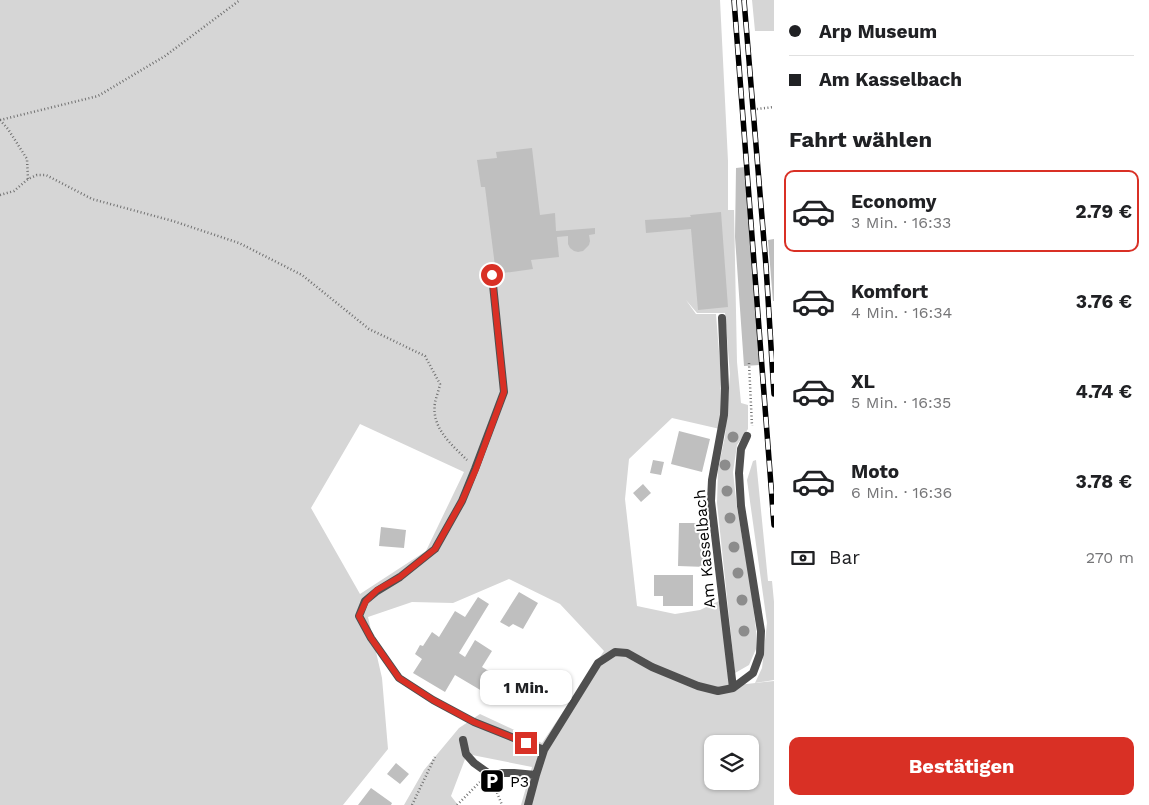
<!DOCTYPE html>
<html lang="de">
<meta charset="utf-8">
<style>
body{margin:0;font-family:"Work Sans",sans-serif;background:#f2f2f2;color:#202124;height:100vh;display:flex;flex-direction:column;font-size:19px;white-space:nowrap}
*{box-sizing:border-box;margin:0}
p{font-size:16px;color:#757577}
.icon{flex:none;width:28px;height:28px;fill:none;stroke:currentColor;stroke-width:2;stroke-linecap:round;stroke-linejoin:round}
.map{position:relative;flex:1;overflow:hidden}
.side{display:flex;flex-direction:column;background:#fff;width:375px}
.side>*{flex:none}
.banner{display:grid;align-content:center;height:110px;padding:0 15px;background:#fff}
.fabs{position:absolute;left:704px;top:735px;display:grid;gap:10px}
.fabs a{display:grid;place-items:center;width:55px;height:55px;border-radius:10px;background:#fff;box-shadow:0 1px 4px #0004;font-size:25px}
.end{position:absolute;width:22px;height:22px;margin:-11px;border:6px solid #d93025;background:#fff;box-shadow:0 0 0 2px #fff}
.from{border-radius:50%}
.bubble{position:absolute;height:35px;border-radius:10px;background:#fff;box-shadow:0 1px 4px #0004;font-size:16px;font-weight:700;line-height:35px;text-align:center}
.banner b{display:flex;align-items:center;gap:18px;height:48px;font-size:19px}
.banner b+b{border-top:1px solid #e0e0e0}
.banner i{width:12px;height:12px;background:#202124}
ul{padding:0;list-style:none}
li{display:flex;align-items:center;gap:15px;height:82px;margin:0 10px 8px;padding:0 5px;border:2px solid transparent;border-radius:10px}
li div{flex:1}
li b{display:block;font-size:19px}
li em{font-style:normal;font-weight:700}
li.current{border-color:#d93025}
li>.icon{width:45px;height:45px;stroke-width:1.5}
h2{padding:0 15px;font-size:22px;line-height:60px}
.pay{display:flex;align-items:center;gap:12px;height:55px;padding:0 15px;font-size:19px}
.pay p{margin-inline-start:auto}
.button{display:flex;gap:10px;margin-top:auto;padding:10px 15px}
.button a{flex:1;height:58px;border-radius:10px;background:#d93025;color:#fff;font-size:20px;font-weight:700;line-height:58px;text-align:center}
main{display:flex;flex:1;min-height:0}
.map>svg:first-child{display:block}
.green{fill:#d6d6d6;fill-rule:evenodd}
.building{fill:#bfbfbf}
.lines{fill:none;stroke-linecap:round;stroke-linejoin:round}
.path{stroke:#717171;stroke-width:2.5;stroke-dasharray:1 2.5;stroke-linecap:butt}
.lane{stroke:#4f4f4f;stroke-width:8}
.rail-casing{stroke:#000;stroke-width:5.5}
.rail{stroke:#fff;stroke-width:4;stroke-dasharray:11;stroke-linecap:butt}
.tree{fill:#8c8c8c}
.route{stroke:#d93025;stroke-width:6}
.labels{text-anchor:middle;stroke-width:4;stroke-linejoin:round;paint-order:stroke}
.street-label{font-size:16px;fill:#000;stroke:#fff}
.poi-label{font-size:16px;fill:#000;stroke:#fff;text-anchor:start}
</style>
<main>
<div class="map">
<svg width="774" height="805" viewBox="0 0 774 805">
<rect width="100%" height="100%" fill="#fff"/>
<path class="green" d="M0 0H720L728 161V210H734L737 362 741 403 748 405V429L737 445 733 472 737 508 751 588 756 630V649L749 665 735 673 717 503 718 470 725 436 730 374 725 313H697L686 300 696 314H716L721 377 720 429 672 418 629 459 625 499 637 606 675 614 700 610 721 600 729 686 774 681V805H521L532 767 467 754 451 796 458 805H404L424 770 459 728 480 714 542 743 604 651 560 604 509 579 453 603 412 602 368 617 382 678 388 749 343 805H0ZM360 424 464 472 426 551 360 594 311 508ZM712 744H750V781H712Z
M752 0H774V31H755Z
M756 460 768 581H772L774 602V680L755 683 762 668 767 623 747 480 753 461Z"/>
<path class="building" d="M532 148 540 215 555 213 556 231 595 228V234L589 235 590 241 589 245 583 251 578 252 574 251 570 248 568 244V236L557 237 559 257 531 260 533 269 496 274 485 187H481L477 160 497 158 496 152Z
M745 167 760 365 744 366 735 237 736 168Z
M721 212 728 307 698 310 691 229 646 233 645 220 691 217 690 215Z
M774 239V301H773L768 240Z
M679 431 710 439 702 472 671 464Z
M653 460 664 462 661 475 650 473Z
M643 484 651 493 641 502 633 493Z
M679 523H700V546H706V567L678 566Z
M381 527 406 530 404 548 379 546Z
M654 575H693V606H663V596H654Z
M519 592 538 603 523 629 513 624 509 627 500 622Z
M478 597 489 604 459 653 465 657 475 640 492 651 482 667 492 673 482 691 455 675 445 692 413 673 422 659 415 654 420 645 423 646 432 632 439 637 455 611 465 617Z
M396 763 409 774 400 784 387 774Z
M371 788 392 803 391 805H358Z"/>
<g class="lines">
<path class="path" d="M757 109 774 107
M0 120 98 96 165 56 240 0
M0 120 8 129 27 159 28 179
M0 195 14 191 28 179 37 175H46L92 199 173 221 239 243 302 275 369 329 425 356 440 384C439 390 436 397 435 403 431 428 452 445 467 460
M749 363 752 426
M493 783 502 805
M412 805 435 757
M457 805 482 780"/>
<path class="lane" d="M492 275 504 392 475 469 462 501 435 549 400 577 377 591 365 601 359 616 371 638 399 678 433 700 474 722 544 750
M722 318 725 388 724 415 712 480 711 501 733 688
M463 740 466 754 474 763 488 773H514L536 775
M528 805 536 775 544 750 598 663 615 652 627 653 652 667 698 686 718 691 733 688 753 673 760 654 761 631 741 506 739 473 741 449 747 436"/>
<defs>
<path id="rail" d="M734 0 774 525
M744 0 766 266 774 394"/>
</defs>
<use href="#rail" class="rail-casing"/>
<use href="#rail" class="rail"/>
</g>
<g class="tree">
<circle cx="733" cy="437" r="5.5"/>
<circle cx="725" cy="465" r="5.5"/>
<circle cx="727" cy="491" r="5.5"/>
<circle cx="730" cy="518" r="5.5"/>
<circle cx="734" cy="547" r="5.5"/>
<circle cx="738" cy="573" r="5.5"/>
<circle cx="742" cy="600" r="5.5"/>
<circle cx="744" cy="631" r="5.5"/>
</g>
<g class="lines">
<path class="route" d="M492 275 504 392 476 469 462 501 435 549 400 577 377 590 366 601 359 616 371 638 399 678 433 700 474 722 526 743"/>
</g>
<defs>
<symbol id="parking-square" viewBox="-11 -11 22 22"><rect x="-9" y="-9" width="18" height="18" rx="4" fill="#000" stroke="#fff"/><path d="M-3.5-5.5H1a3.5 3.5 0 0 1 0 7H-1V5.5H-3.5ZM-1-3.4V-.6H.8a1.4 1.4 0 0 0 0-2.8Z" fill="#fff"/></symbol>
</defs>
<g fill-rule="evenodd">
<use href="#parking-square" x="478" y="767" width="28" height="28"/>
</g>
<g class="labels">
<g class="street-label">
<text transform="translate(704 549) rotate(-95)" y="6">Am Kasselbach</text>
</g>
<g class="poi-label">
<text x="510" y="787">P3</text>
</g>
</g>
</svg>
<div class="fabs">
<a><svg class="icon" aria-label="layers" viewBox="0 0 24 24"><path d="M12 4l9 5-9 5-9-5zM3 14l9 5 9-5"/></svg></a>
</div>
<i class="end from" style="left:492px;top:275px"></i>
<i class="end" style="left:526px;top:743px"></i>
<div class="bubble" style="left:480px;top:670px;width:92px">1 Min.</div>
</div>
<section class="side">
<div class="banner">
<b><i class="from"></i>Arp Museum</b>
<b><i></i>Am Kasselbach</b>
</div>
<h2>Fahrt wählen</h2>
<ul>
<li class="current"><svg class="icon" aria-label="car" viewBox="0 0 24 24"><path d="M5 17H2v-5l4-1 3-4h7l3 4 3 1v5h-3M9 17h6M6 11h13"/><circle cx="7" cy="17" r="2"/><circle cx="17" cy="17" r="2"/></svg><div><b>Economy</b><p>3 Min. · 16:33</p></div><em>2.79 €</em></li>
<li><svg class="icon" aria-label="car" viewBox="0 0 24 24"><path d="M5 17H2v-5l4-1 3-4h7l3 4 3 1v5h-3M9 17h6M6 11h13"/><circle cx="7" cy="17" r="2"/><circle cx="17" cy="17" r="2"/></svg><div><b>Komfort</b><p>4 Min. · 16:34</p></div><em>3.76 €</em></li>
<li><svg class="icon" aria-label="car" viewBox="0 0 24 24"><path d="M5 17H2v-5l4-1 3-4h7l3 4 3 1v5h-3M9 17h6M6 11h13"/><circle cx="7" cy="17" r="2"/><circle cx="17" cy="17" r="2"/></svg><div><b>XL</b><p>5 Min. · 16:35</p></div><em>4.74 €</em></li>
<li><svg class="icon" aria-label="car" viewBox="0 0 24 24"><path d="M5 17H2v-5l4-1 3-4h7l3 4 3 1v5h-3M9 17h6M6 11h13"/><circle cx="7" cy="17" r="2"/><circle cx="17" cy="17" r="2"/></svg><div><b>Moto</b><p>6 Min. · 16:36</p></div><em>3.78 €</em></li>
</ul>
<div class="pay"><svg class="icon" aria-label="cash" viewBox="0 0 24 24"><path d="M3 7h18v10H3z"/><circle cx="12" cy="12" r="2"/></svg>Bar<p>270 m</p></div>
<div class="button"><a>Bestätigen</a></div>
</section>
</main>
